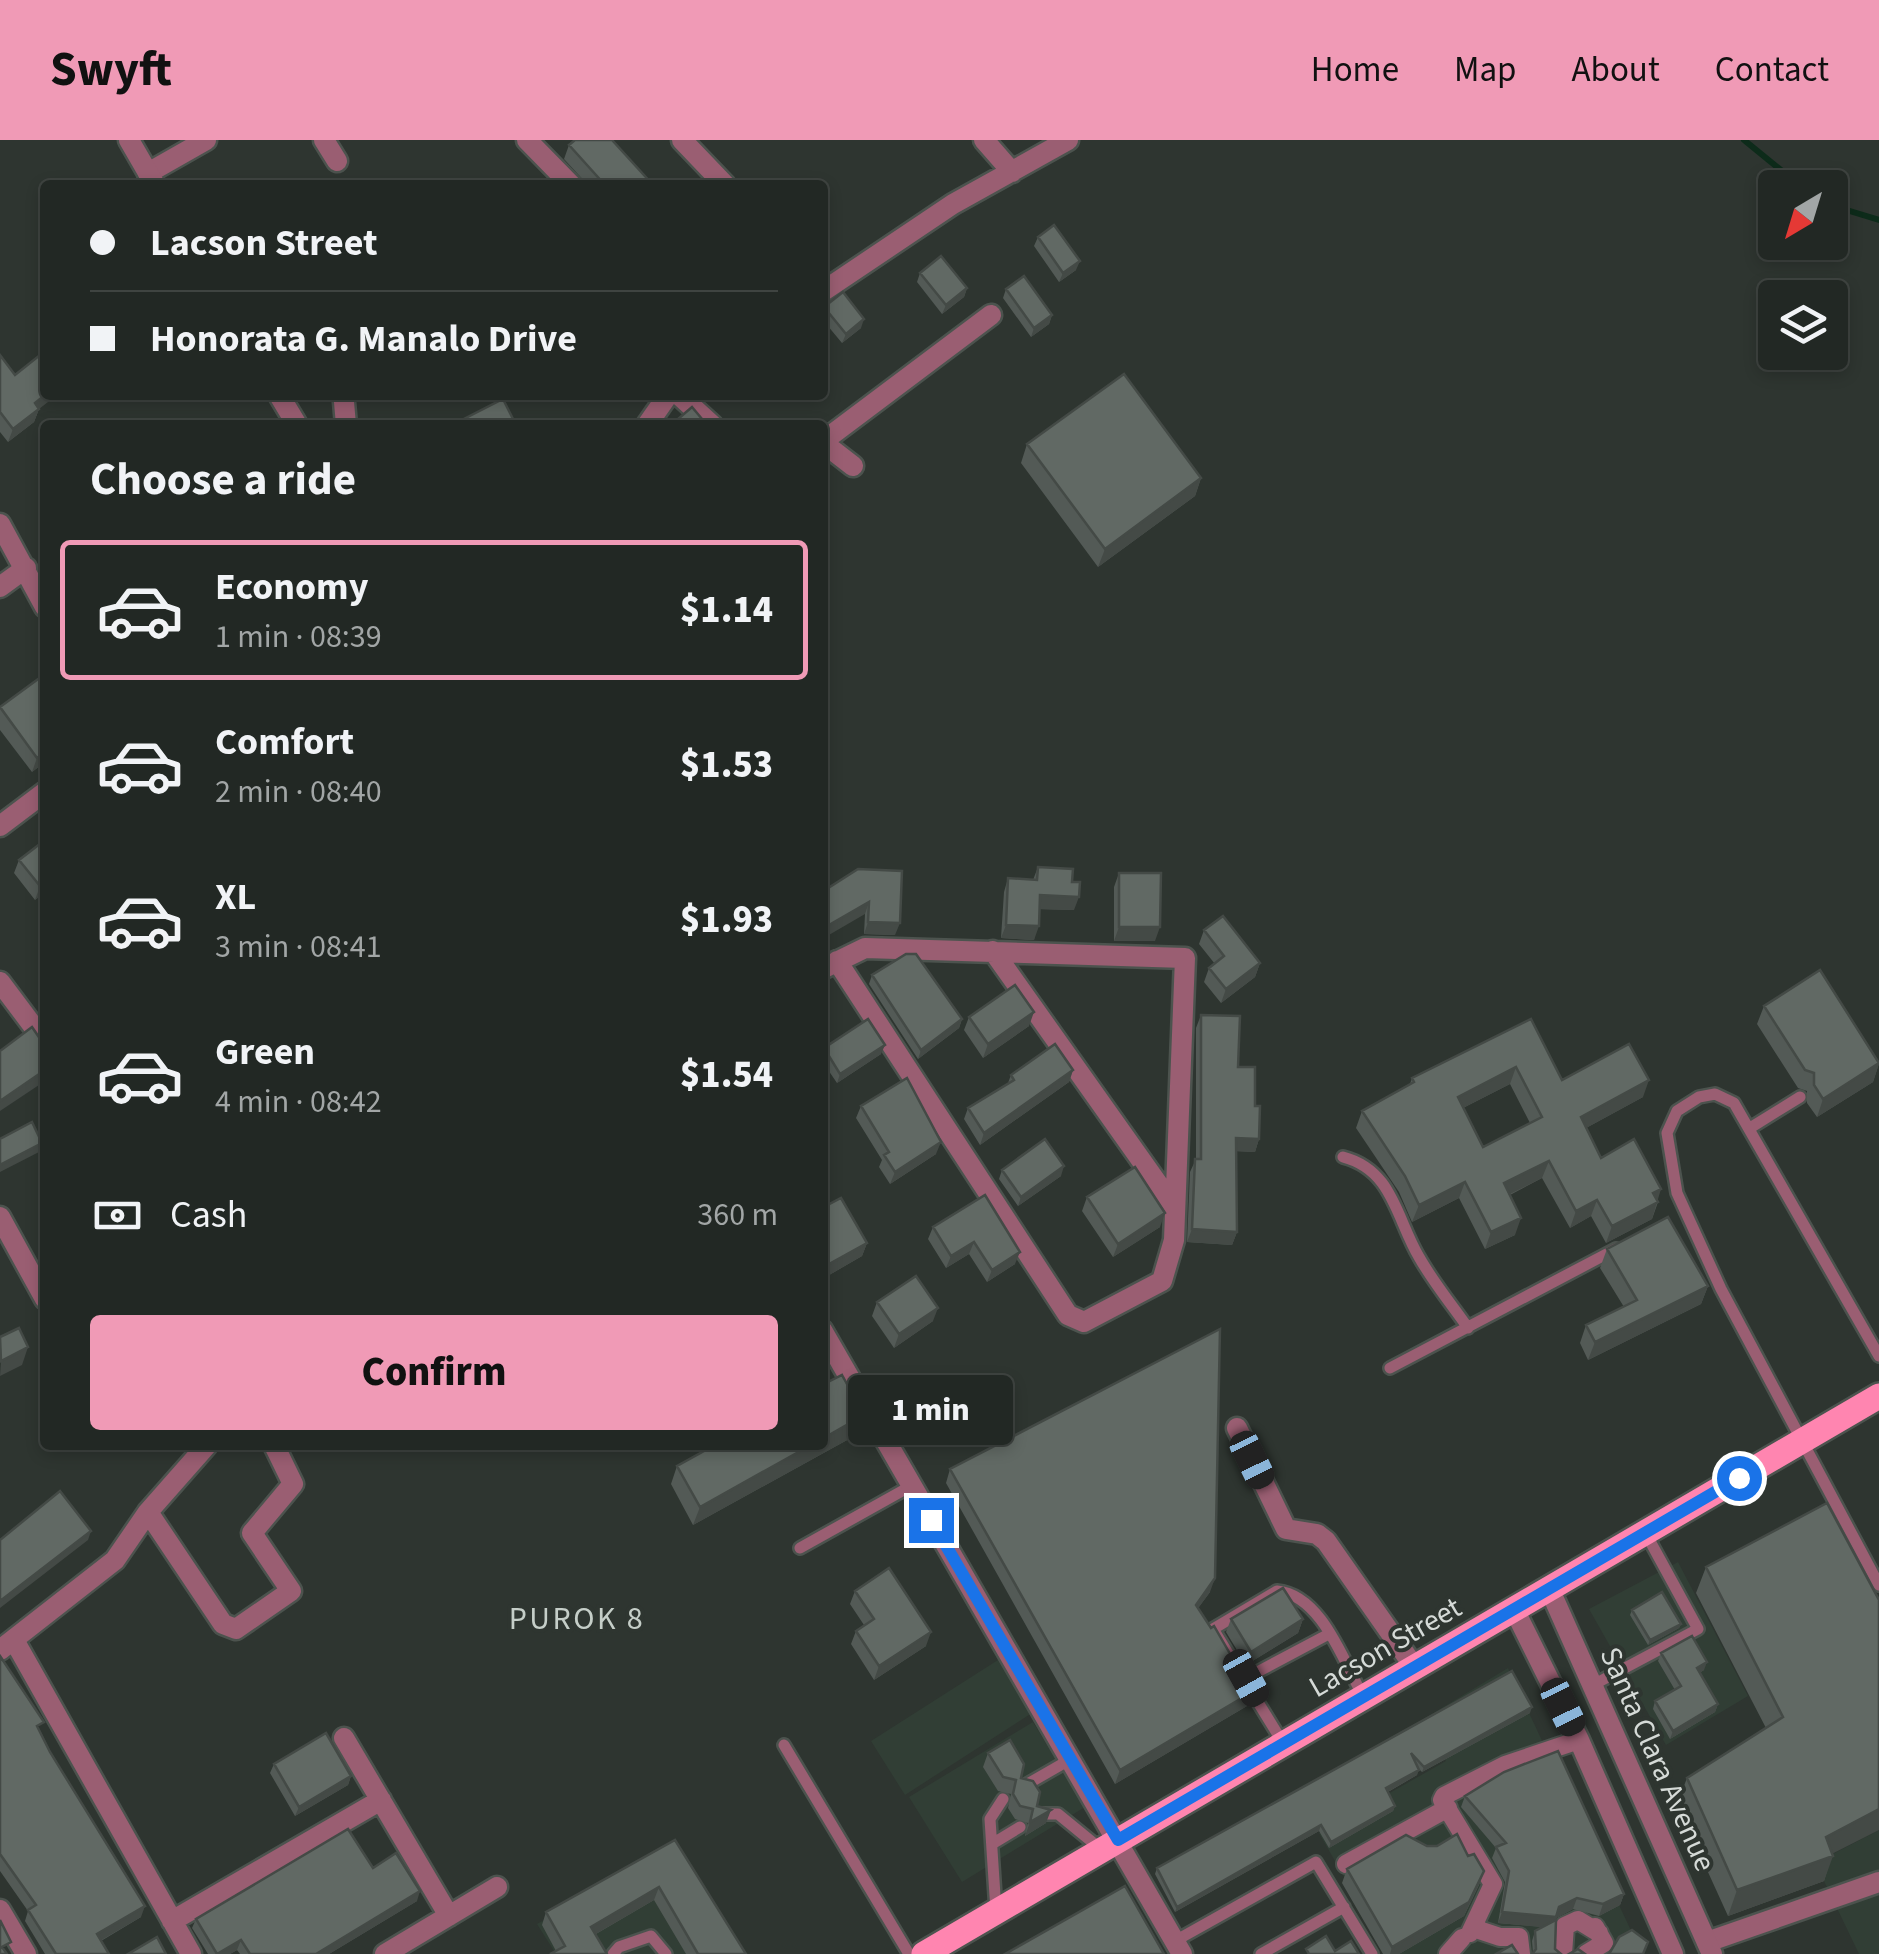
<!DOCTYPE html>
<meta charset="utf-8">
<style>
body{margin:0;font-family:"Source Sans 3",sans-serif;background:#2e3431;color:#f1f3f6;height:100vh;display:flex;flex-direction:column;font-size:38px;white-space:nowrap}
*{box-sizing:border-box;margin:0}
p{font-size:32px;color:#a2a6a6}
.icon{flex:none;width:55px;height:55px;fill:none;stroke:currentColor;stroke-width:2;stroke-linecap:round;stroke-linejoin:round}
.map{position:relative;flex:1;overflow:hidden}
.drawer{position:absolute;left:40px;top:280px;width:788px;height:1030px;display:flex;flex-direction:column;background:#222824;border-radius:10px;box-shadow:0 5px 15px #0003,0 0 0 2px #3f4441}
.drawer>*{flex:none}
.hud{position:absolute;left:40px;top:40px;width:788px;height:220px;border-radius:10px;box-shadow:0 5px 15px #0003,0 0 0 2px #3f4441;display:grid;align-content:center;height:220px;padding:0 50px;background:#222824}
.needle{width:65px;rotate:218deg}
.tools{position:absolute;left:1758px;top:30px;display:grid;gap:20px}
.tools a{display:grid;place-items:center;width:90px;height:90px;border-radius:10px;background:#222824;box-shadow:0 5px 15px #0003,0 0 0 2px #3f4441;font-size:50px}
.end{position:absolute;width:45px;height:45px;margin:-22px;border:12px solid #1a73e8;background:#fff;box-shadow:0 0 0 5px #fff}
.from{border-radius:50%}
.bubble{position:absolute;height:70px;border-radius:10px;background:#222824;box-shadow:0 5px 15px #0003,0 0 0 2px #3f4441;font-size:32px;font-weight:800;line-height:70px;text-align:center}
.car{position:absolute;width:30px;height:60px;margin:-30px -15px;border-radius:12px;box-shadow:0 0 8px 2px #0007;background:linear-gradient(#222 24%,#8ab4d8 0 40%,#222 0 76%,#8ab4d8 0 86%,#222 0)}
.hud b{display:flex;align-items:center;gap:35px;height:95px;font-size:38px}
.hud b+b{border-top:2px solid #3f4441}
.hud i{width:25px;height:25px;background:#f1f3f6}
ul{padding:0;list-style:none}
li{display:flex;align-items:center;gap:30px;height:140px;margin:0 20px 15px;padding:0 30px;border:5px solid transparent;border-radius:10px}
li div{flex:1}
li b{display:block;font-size:38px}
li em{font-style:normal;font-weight:800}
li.active{border-color:#f09ab6}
li>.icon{width:90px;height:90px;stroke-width:1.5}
h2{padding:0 50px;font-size:45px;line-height:120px}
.pay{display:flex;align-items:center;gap:25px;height:110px;padding:0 50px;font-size:38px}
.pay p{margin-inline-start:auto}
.primary-button{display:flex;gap:20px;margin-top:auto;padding:20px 50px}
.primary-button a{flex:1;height:115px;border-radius:10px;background:#f09ab6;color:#111;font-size:40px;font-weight:800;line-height:115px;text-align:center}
header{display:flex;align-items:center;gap:60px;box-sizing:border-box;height:140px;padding:0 50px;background:#f09ab6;color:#111}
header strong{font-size:48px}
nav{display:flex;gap:55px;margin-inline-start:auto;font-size:35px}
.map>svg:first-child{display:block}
.built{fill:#313e35}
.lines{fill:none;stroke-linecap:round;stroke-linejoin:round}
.stream{stroke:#0d2b1a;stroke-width:6}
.service-casing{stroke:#4c534e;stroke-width:16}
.pedestrian-casing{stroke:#4c534e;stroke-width:22}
.minor-casing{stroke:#4c534e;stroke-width:25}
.tertiary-casing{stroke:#4c534e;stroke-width:25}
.primary-casing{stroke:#4c534e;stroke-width:30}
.service{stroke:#9a5e72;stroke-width:11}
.pedestrian{stroke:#9a5e72;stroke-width:18}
.minor{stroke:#9a5e72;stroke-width:20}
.tertiary{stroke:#9a5e72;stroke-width:20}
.primary{stroke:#ff85b0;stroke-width:25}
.wall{fill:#535a56;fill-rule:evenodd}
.shaded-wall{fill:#444a46}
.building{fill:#616964;stroke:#444a46;stroke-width:2.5;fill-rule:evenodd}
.route{stroke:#1a73e8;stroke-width:12}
.labels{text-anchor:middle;stroke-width:8;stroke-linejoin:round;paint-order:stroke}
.street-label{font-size:30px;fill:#d5dad7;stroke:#2e3530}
.neighbourhood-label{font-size:32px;letter-spacing:2.5px;fill:#c5cec8;stroke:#2e3530}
</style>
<header>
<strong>Swyft</strong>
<nav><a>Home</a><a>Map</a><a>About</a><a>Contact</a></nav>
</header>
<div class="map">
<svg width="1879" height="1814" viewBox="0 0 1879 1814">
<rect width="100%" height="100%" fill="#2e3530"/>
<path class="built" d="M1678 1422 1748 1556 1666 1605 1589 1469Z
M998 1520 1032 1573 905 1655 871 1601Z
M1508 1528 1642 1814H1388L1319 1693 1446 1621 1422 1580Z
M1033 1582 1085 1667 962 1742 909 1657Z
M1879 1690V1814H1859L1824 1741 1827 1717Z
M672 1708 736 1814H556L537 1784Z"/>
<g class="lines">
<path class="stream" d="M1744 0 1803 48
M1830 65 1879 80"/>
<defs>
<path id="service" d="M1750 988 1800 957
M1343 1017C1393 1030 1396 1078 1419 1117 1433 1142 1452 1165 1468 1188
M1879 1216 1734 963 1715 954 1699 957 1677 971 1667 993 1677 1053 1721 1149 1879 1445
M1390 1228 1616 1109
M800 1408 911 1346
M1246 1538 1327 1495
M1593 1545 1698 1489 1645 1392
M1283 1603 1213 1489 1277 1451C1322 1455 1344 1523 1364 1558
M784 1605 909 1814
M1024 1646 1071 1619
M1040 1674H1058L1102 1710
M992 1704 1020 1687
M996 1771 990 1679 1003 1659
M1175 1801 1316 1722 1372 1814
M613 1814 619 1807 651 1796 666 1814
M1261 1814 1344 1767"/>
<path id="pedestrian" d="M1346 1724 1448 1668
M1476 1789 1500 1797H1519L1521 1814
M1470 1793 1493 1744 1442 1660 1444 1656 1505 1625 1579 1600
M1448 1814 1462 1798
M1563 1814 1565 1786 1578 1780 1599 1793
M1586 1814 1604 1803 1595 1787"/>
<path id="minor" d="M324 0 337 21
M527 0 571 45
M682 0 725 45
M984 0 1012 32
M148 33 206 0
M822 152 953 64 1068 0
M679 255 712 285
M344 262 346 285
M647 285 668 255
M822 302 991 175
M822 302 853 326
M0 384 45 467
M0 447 26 428
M0 686 45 652
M993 811 1175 1068
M822 829 865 808 1185 818 1174 1100 1162 1141 1084 1182 1068 1175 837 821
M0 842 45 902
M0 1077 45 1159
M1237 1288 1286 1389 1317 1394 1326 1401 1415 1528
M148 1372 223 1484 236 1489 291 1451 252 1393 293 1344 274 1305
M14 1500 191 1814
M0 1510 115 1420 148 1372 207 1305
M344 1598 449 1776
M0 1770 26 1814
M172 1781 381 1660
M1707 1802 1879 1742
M385 1814 497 1747"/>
<path id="tertiary" d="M129 0 155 45
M279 255 297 285
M822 1190 1182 1814
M1549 1448 1712 1814
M1514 1469 1579 1600 1673 1814"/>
<path id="primary" d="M924 1814 1879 1256"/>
</defs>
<use href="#service" class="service-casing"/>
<use href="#pedestrian" class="pedestrian-casing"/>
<use href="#minor" class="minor-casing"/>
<use href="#tertiary" class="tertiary-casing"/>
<use href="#primary" class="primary-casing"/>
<use href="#service" class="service"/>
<use href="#pedestrian" class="pedestrian"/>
<use href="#minor" class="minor"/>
<use href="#tertiary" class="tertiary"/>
<use href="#primary" class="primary"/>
</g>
<path class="wall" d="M569 5 653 45H588L564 19Z
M1038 97 1076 130 1059 142 1034 106Z
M920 133 967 148 964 157 942 174 917 142Z
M1006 149 1052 175 1049 184 1031 197 1003 158Z
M824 167 861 188 842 203 822 179Z
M0 215 39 269 34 282 8 302 0 292Z
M1027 304 1201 338 1195 356 1098 427 1021 323Z
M0 567 45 622 32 632 0 590Z
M45 700V752L35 760 14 733 19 720Z
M1038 727 1072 742 1074 770 1039 769 1034 800 1001 798 1004 752 1008 738 1033 740Z
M858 729 895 795 864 794 865 774Z
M1119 733 1155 801H1114V747Z
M1204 790 1260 823 1255 837 1221 863 1204 842 1209 828 1215 824 1199 804Z
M872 835 962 879 959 888 918 919 869 844Z
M1764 866 1879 923 1873 942 1817 977 1807 963V951L1798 948 1757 884Z
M1201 875 1238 927 1255 966 1259 999 1255 1012 1236 1011 1237 1092 1232 1105 1187 1102 1190 1032 1196 1019V888Z
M969 877 1029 886 983 918 964 890Z
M1531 879 1562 940 1643 957 1586 988 1601 1018 1658 1062 1652 1079 1606 1103 1591 1076 1570 1088 1542 1038 1510 1055 1515 1095 1485 1109 1459 1058 1412 1082 1399 1052 1356 988 1362 971 1410 944 1412 938ZM1510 944 1530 983 1483 1007 1463 968Z
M824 908 881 914 837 943 822 921Z
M1073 930 1069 942 980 1005 964 979 968 968 1008 943 1011 935Z
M861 966 936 1014 890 1044 879 1027 882 1020 856 978Z
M1002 1030 1061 1036 1018 1066 999 1039Z
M985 1055 1015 1124 987 1142 969 1114 946 1128 928 1099 933 1087Z
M1087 1057 1160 1087 1113 1117 1082 1071Z
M822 1068 867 1103 862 1116 824 1138Z
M1607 1109 1708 1146 1701 1164 1588 1220 1580 1203 1586 1185 1624 1167 1600 1128Z
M877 1162 933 1181 894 1208 872 1176Z
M864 1275 858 1294 693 1385 671 1344 677 1326Z
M950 1329 1210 1452 1198 1468 1252 1552 1247 1566 1115 1644 946 1343Z
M1827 1363 1832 1714 1824 1741 1728 1776 1677 1664 1687 1638 1766 1588 1696 1453 1706 1427Z
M855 1451 926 1506 874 1540 851 1504 856 1491 864 1485 850 1464Z
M1632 1470 1681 1484 1679 1488 1648 1505 1630 1475Z
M1231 1479H1303L1298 1493 1246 1525 1226 1492Z
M1661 1513 1704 1530 1699 1533 1718 1564 1715 1572 1670 1599 1653 1569 1655 1561 1675 1550 1658 1521Z
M0 1516 50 1612 141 1777 101 1801 109 1814H45L25 1781 28 1771 0 1731Z
M1512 1531 1530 1573 1422 1632 1418 1628 1417 1635 1388 1652 1395 1666 1393 1671 1329 1708 1319 1691 1175 1772 1155 1734 1157 1728Z
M988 1613 1021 1638 1046 1683 1025 1696 1028 1683 1015 1679 1008 1668 1011 1654 998 1651 983 1627Z
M274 1624 351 1636 348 1645 295 1676 270 1633Z
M1465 1656 1624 1754 1620 1765 1599 1776 1573 1769 1556 1778 1533 1813 1532 1801 1535 1791 1543 1787 1498 1783 1505 1742 1492 1718 1496 1708 1461 1667Z
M675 1700 746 1814H686L654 1760 596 1794 556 1811 542 1785 546 1772Z
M1427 1706 1468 1716 1484 1731 1479 1745 1464 1776 1399 1814H1383L1342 1743 1347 1729Z
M373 1728 417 1761 329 1814H240L237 1810 230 1814H208L192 1788 196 1779Z"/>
<path class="shaded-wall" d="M1080 121 1076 130 1059 142 1063 133Z
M967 148 964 157 942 174 946 165Z
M1052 175 1049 184 1031 197 1034 188Z
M864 179 861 188 842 203 846 194Z
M45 255H57L39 269 34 282 8 302 13 289 35 263Z
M1201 338 1195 356 1098 427 1105 409Z
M45 612V622L32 632 37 618Z
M45 742V752L35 760 40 746Z
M1040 755 1079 757 1074 770 1035 769Z
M869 762 865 774 822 799V789Z
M868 782 900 783 895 795 864 794Z
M1006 785 1039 786 1034 800 1001 798Z
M1119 787H1160L1155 801H1114Z
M1260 823 1255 837 1221 863 1226 849Z
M1034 872 1029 886 983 918 988 904Z
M962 879 959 888 918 919 921 910Z
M885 905 881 914 837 943 840 934Z
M1879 924 1873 942 1817 977 1823 959Z
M1516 927 1510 944 1451 974 1458 957Z
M45 930V941L0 971V961Z
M1073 930 1069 942 980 1005 984 993Z
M1649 940 1643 957 1575 994 1581 977Z
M1236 998 1259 999 1255 1012 1231 1011Z
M941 1002 936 1014 890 1044 895 1032Z
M42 1003 39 1012 0 1032V1025Z
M1549 1021 1542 1038 1498 1060 1504 1043Z
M1064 1026 1061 1036 1018 1066 1021 1057Z
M1465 1042 1459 1058 1412 1082 1419 1065Z
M1661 1049 1652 1079 1606 1103 1612 1086 1653 1053Z
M1597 1060 1591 1076 1570 1088 1576 1071Z
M1165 1073 1160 1087 1113 1117 1118 1104Z
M1521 1078 1515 1095 1485 1109 1491 1092Z
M1192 1089 1237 1092 1232 1105 1187 1102Z
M974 1102 969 1114 946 1128 951 1116Z
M867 1103 862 1116 824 1138 829 1124Z
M1020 1112 1015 1124 987 1142 992 1130Z
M1708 1146 1701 1164 1588 1220 1595 1202Z
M938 1168 933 1181 894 1208 899 1194Z
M28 1207 22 1225 0 1236 1 1221Z
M864 1275 858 1294 693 1385 700 1367 811 1305H822V1299Z
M91 1391 88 1400 0 1468V1461Z
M1215 1438 1210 1452 1191 1478 1196 1465Z
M1303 1479 1298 1493 1246 1525 1251 1512Z
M1681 1484 1679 1488 1648 1505 1650 1500Z
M931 1492 926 1506 874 1540 879 1526Z
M1707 1522 1704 1530 1694 1536 1697 1528Z
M1252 1552 1247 1566 1115 1644 1120 1630Z
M1718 1564 1715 1572 1670 1599 1673 1591Z
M1532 1567 1530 1573 1422 1632 1424 1627Z
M1419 1630 1417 1635 1384 1654 1386 1648Z
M351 1636 348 1645 295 1676 299 1667Z
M1395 1666 1393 1671 1329 1708 1331 1702Z
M1879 1669V1690L1820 1720 1833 1716 1824 1741 1728 1776 1737 1750 1826 1697Z
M1051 1670 1046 1683 1025 1696 1030 1682Z
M1321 1685 1319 1691 1175 1772 1177 1767Z
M1484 1731 1464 1776 1399 1814H1390L1392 1807Z
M659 1747 654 1760 587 1799 591 1787Z
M420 1751 417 1761 329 1814H316Z
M1624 1754 1620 1765 1599 1776 1603 1764Z
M1577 1758 1573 1769 1556 1778 1552 1788 1498 1783 1502 1772 1559 1767Z
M145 1766 141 1777 93 1805 97 1794Z
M241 1800 237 1810 230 1814H218Z"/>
<path class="building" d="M575 0H612L653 45H605L569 5Z
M1054 85 1080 121 1063 133 1038 97Z
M941 116 967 148 946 165 920 133Z
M1024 136 1052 175 1034 188 1006 149Z
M843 152 864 179 846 194 824 167Z
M45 211V255L35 263 39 269 13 289 0 272V215L15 235Z
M1124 234 1201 338 1105 409 1027 304Z
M503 259 516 285H452Z
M692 267 707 285H671Z
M45 534V612L37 618 0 567Z
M45 700V742L40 746 19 720Z
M1038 727 1073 729 1072 742H1080L1079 757 1040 755 1039 786 1006 785 1008 738 1037 740Z
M858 729 902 731 900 783 868 782 869 762 822 789V752Z
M1119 733H1161L1160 787H1119Z
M1223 776 1260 823 1226 849 1209 828 1224 816 1204 790Z
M906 814H916L962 879 921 910 872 835Z
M1820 830 1879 923 1823 959 1814 945V933L1805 930 1764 866Z
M1015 845 1034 872 988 904 969 877Z
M1201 875 1240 876 1238 927H1255V966H1260L1259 999 1236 998 1237 1092 1192 1089 1195 1019H1201Z
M868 879 885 905 840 934 824 908Z
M1531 879 1562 940 1629 904 1649 940 1581 977 1601 1018 1634 999 1661 1049 1653 1053 1658 1062 1612 1086 1597 1060 1576 1071 1549 1021 1504 1043 1521 1078 1491 1092 1465 1042 1419 1065 1405 1036 1362 971 1414 942 1412 938ZM1516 927 1542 977 1483 1007 1458 957Z
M32 887 45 906V930L0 961V911Z
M1055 904 1073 930 984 993 968 968 1014 940 1011 935Z
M907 938 941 1002 895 1032 884 1015 889 1012 861 966Z
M32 982 42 1003 0 1025V999Z
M1045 999 1064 1026 1021 1057 1002 1030Z
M1135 1027 1165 1073 1118 1104 1087 1057Z
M985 1055 1020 1112 992 1130 974 1102 951 1116 933 1087Z
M841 1058 867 1103 829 1124 822 1113V1068Z
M1668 1077 1708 1146 1595 1202 1586 1185 1637 1160 1607 1109Z
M916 1136 938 1168 899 1194 877 1162Z
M19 1188 28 1207 1 1221 0 1197Z
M1220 1189 1215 1438 1196 1465 1211 1488 1214 1486 1252 1552 1120 1630 950 1329Z
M842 1235 864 1275 822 1299V1245Z
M715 1305H811L700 1367 677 1326Z
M60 1351 91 1391 0 1461V1400Z
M1827 1363 1879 1460V1669L1826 1697 1833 1716 1737 1750 1687 1638 1783 1577 1706 1427Z
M889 1428 931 1492 879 1526 856 1491 874 1479 855 1451Z
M1283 1448 1303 1479 1251 1512 1231 1479Z
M1662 1452 1681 1484 1650 1500 1632 1470Z
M1692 1496 1707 1522 1697 1528 1718 1564 1673 1591 1655 1561 1681 1546 1661 1513Z
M0 1516 44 1582 37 1586 50 1612 145 1766 97 1794 109 1814H56L28 1770 36 1765 0 1714Z
M1512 1531 1532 1567 1424 1627 1411 1613 1419 1630 1386 1648 1395 1666 1331 1702 1321 1685 1177 1767 1157 1728Z
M326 1593 351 1636 299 1667 274 1624Z
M1010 1600 1024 1624 1021 1638 1033 1641 1040 1652 1037 1666 1051 1670 1030 1682 1033 1669 1020 1666 1013 1654 1016 1640 1003 1637 988 1613Z
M1558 1611 1624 1754 1603 1764 1577 1758 1559 1767 1556 1777 1502 1772 1509 1731 1496 1707 1506 1703 1465 1656 1504 1632Z
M348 1689 373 1728 396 1713 420 1751 316 1814H250L241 1800 217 1814 196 1779Z
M1457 1694 1468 1716 1474 1714 1484 1731 1469 1762 1392 1807 1347 1729 1406 1695 1427 1706H1437Z
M675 1700 746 1814H698L659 1747 591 1787 607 1814H550L565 1806 546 1772Z
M1125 1746 1164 1814H1005Z
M0 1780 11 1802 2 1807 7 1814H0Z
M1556 1780 1555 1809 1561 1814H1532L1536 1809 1535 1791Z
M1632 1790 1648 1802 1643 1814H1609L1619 1797Z
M1326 1796 1335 1811 1351 1801 1359 1814H1309L1306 1809Z
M157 1797 166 1814H128Z
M1512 1805 1518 1814H1496Z
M1578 1809 1585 1814H1569Z"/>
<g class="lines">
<path class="route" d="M931 1380 1118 1700 1739 1338"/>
</g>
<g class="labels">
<g class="street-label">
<text transform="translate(1385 1507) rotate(-30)" y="10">Lacson Street</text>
<text transform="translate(1658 1619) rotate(66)" y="10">Santa Clara Avenue</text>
</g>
<g class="neighbourhood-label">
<text x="577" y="1489">PUROK 8</text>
</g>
</g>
</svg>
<div class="tools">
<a><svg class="needle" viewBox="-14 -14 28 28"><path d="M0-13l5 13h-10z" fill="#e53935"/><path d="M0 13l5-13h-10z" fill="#a2a6a6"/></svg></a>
<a><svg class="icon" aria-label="layers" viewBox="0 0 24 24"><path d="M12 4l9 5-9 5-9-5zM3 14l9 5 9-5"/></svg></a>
</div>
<i class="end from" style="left:1739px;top:1338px"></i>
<i class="end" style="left:931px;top:1380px"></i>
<div class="bubble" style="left:848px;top:1235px;width:165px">1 min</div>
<i class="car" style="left:1252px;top:1320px;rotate:154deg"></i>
<i class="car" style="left:1246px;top:1538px;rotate:151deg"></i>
<i class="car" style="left:1563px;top:1567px;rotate:154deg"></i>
<div class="hud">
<b><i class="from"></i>Lacson Street</b>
<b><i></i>Honorata G. Manalo Drive</b>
</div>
<section class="drawer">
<h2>Choose a ride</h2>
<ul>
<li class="active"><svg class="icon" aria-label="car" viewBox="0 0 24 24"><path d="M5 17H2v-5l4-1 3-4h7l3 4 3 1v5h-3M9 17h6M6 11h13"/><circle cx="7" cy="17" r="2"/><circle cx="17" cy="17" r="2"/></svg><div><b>Economy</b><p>1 min · 08:39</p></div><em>$1.14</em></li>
<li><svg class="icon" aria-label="car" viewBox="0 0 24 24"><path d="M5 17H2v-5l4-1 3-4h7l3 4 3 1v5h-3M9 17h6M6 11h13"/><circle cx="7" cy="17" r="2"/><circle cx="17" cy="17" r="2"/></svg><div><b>Comfort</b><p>2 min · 08:40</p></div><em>$1.53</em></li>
<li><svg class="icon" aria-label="car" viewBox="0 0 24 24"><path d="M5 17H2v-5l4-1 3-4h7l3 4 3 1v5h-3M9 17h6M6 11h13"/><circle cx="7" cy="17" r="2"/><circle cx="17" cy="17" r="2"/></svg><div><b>XL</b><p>3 min · 08:41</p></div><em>$1.93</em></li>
<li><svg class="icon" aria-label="car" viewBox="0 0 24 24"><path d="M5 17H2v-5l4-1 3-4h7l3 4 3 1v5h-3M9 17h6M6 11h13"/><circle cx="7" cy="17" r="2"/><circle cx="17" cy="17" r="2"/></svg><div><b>Green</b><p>4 min · 08:42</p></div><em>$1.54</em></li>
</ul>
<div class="pay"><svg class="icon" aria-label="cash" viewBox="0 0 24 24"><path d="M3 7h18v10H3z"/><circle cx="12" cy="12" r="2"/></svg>Cash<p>360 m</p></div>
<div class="primary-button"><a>Confirm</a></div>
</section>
</div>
